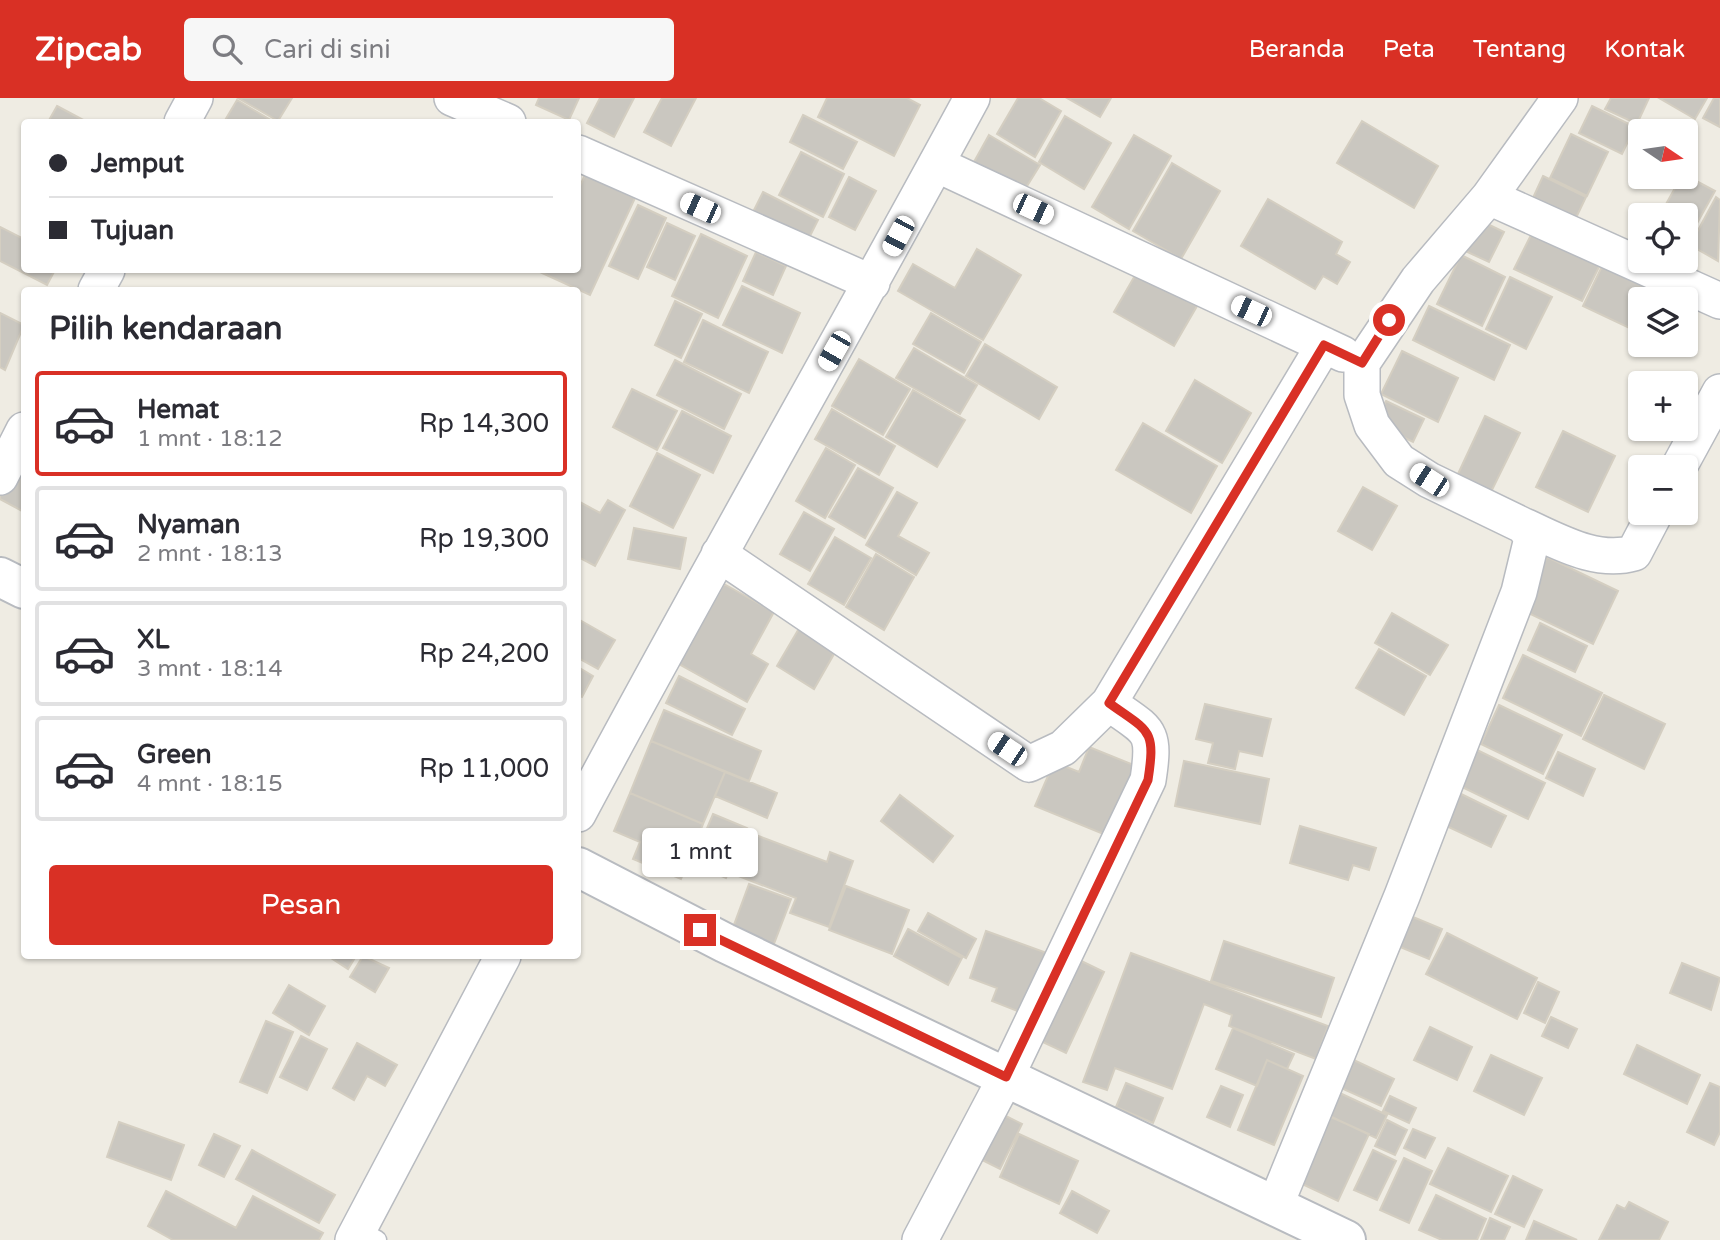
<!DOCTYPE html>
<html lang="id">
<meta charset="utf-8">
<style>
body{margin:0;font-family:"Varela Round",sans-serif;background:#f7f7f7;color:#2b2b33;height:100vh;display:flex;flex-direction:column;font-size:26px;white-space:nowrap}
*{box-sizing:border-box;margin:0}
p{font-size:23px;color:#7c7c81}
.icon{flex:none;width:38px;height:38px;fill:none;stroke:currentColor;stroke-width:2;stroke-linecap:round;stroke-linejoin:round}
.map{position:relative;flex:1;overflow:hidden}
.side{position:absolute;left:21px;top:189px;width:560px;height:672px;display:flex;flex-direction:column;background:#fff;border-radius:7px;box-shadow:0 2px 5px #0004}
.side>*{flex:none}
.banner{position:absolute;left:21px;top:21px;width:560px;height:154px;border-radius:7px;box-shadow:0 2px 5px #0004;display:grid;align-content:center;height:154px;padding:0 28px;background:#fff}
.needle{width:46px;rotate:103deg}
.fabs{position:absolute;left:1628px;top:21px;display:grid;gap:14px}
.fabs a{display:grid;place-items:center;width:70px;height:70px;border-radius:7px;background:#fff;box-shadow:0 2px 5px #0004;font-size:35px}
.end{position:absolute;width:32px;height:32px;margin:-16px;border:9px solid #d93025;background:#fff;box-shadow:0 0 0 4px #fff}
.from{border-radius:50%}
.bubble{position:absolute;height:49px;border-radius:7px;background:#fff;box-shadow:0 2px 5px #0004;font-size:23px;font-weight:600;line-height:49px;text-align:center}
.car{position:absolute;width:21px;height:42px;margin:-21px -10px;border-radius:9px;box-shadow:0 0 5px 2px #0007;background:linear-gradient(#fff 24%,#345 0 40%,#fff 0 76%,#345 0 86%,#fff 0)}
.banner b{display:flex;align-items:center;gap:24px;height:66px;font-size:26px}
.banner b+b{border-top:2px solid #e1e1e2}
.banner i{width:18px;height:18px;background:#2b2b33}
ul{padding:0;list-style:none}
li{display:flex;align-items:center;gap:21px;height:105px;margin:0 14px 10px;padding:0 14px;border:4px solid #e1e1e2;border-radius:7px}
li div{flex:1}
li b{display:block;font-size:26px}
li em{font-style:normal;font-weight:600}
li.current{border-color:#d93025}
li>.icon{width:63px;height:63px;stroke-width:1.5}
h2{padding:0 28px;font-size:32px;line-height:84px}
.action{display:flex;gap:14px;margin-top:auto;padding:14px 28px}
.action a{flex:1;height:80px;border-radius:7px;background:#d93025;color:#fff;font-size:28px;font-weight:600;line-height:80px;text-align:center}
header{display:flex;align-items:center;gap:42px;box-sizing:border-box;height:98px;padding:0 35px;background:#d93025;color:#fff}
header strong{font-size:33px}
nav{display:flex;gap:38px;margin-inline-start:auto;font-size:24px}
.search{width:490px;height:63px;background:#f7f7f7;display:flex;align-items:center;gap:18px;box-sizing:border-box;padding:0 24px;border-radius:7px;color:#7c7c81;font-size:26px}
.map>svg:first-child{display:block}
.building{fill:#cac7c0;stroke:#d4cec1;stroke-width:2}
.lines{fill:none;stroke-linecap:round;stroke-linejoin:round}
.service-casing{stroke:#b8bbc0;stroke-width:21}
.minor-casing{stroke:#b8bbc0;stroke-width:38}
.tertiary-casing{stroke:#b8bbc0;stroke-width:42}
.service{stroke:#fff;stroke-width:18}
.minor{stroke:#fff;stroke-width:35}
.tertiary{stroke:#fff;stroke-width:38}
.route{stroke:#d93025;stroke-width:9}
</style>
<header>
<strong>Zipcab</strong>
<div class="search"><svg class="icon" aria-label="search" viewBox="0 0 24 24"><circle cx="10" cy="10" r="6"/><path d="M15 15l6 6"/></svg>Cari di sini</div>
<nav><a>Beranda</a><a>Peta</a><a>Tentang</a><a>Kontak</a></nav>
</header>
<div class="map">
<svg width="1720" height="1142" viewBox="0 0 1720 1142">
<rect width="100%" height="100%" fill="#efece3"/>
<path class="building" d="M238 0H292L278 23Z
M539 0H579L569 22 536 7Z
M600 0H634L614 39 587 25Z
M662 0H696L671 48 644 34Z
M827 0H907L920 7 894 58 818 19Z
M1018 0H1039L1061 13 1035 59 997 36Z
M1067 0H1111L1100 19Z
M1611 0H1649L1637 26 1605 11Z
M1659 0H1707L1695 21Z
M1714 0H1720V29L1703 20Z
M237 2 274 24H224Z
M57 8 87 24H48Z
M1592 8 1635 29 1622 56 1579 35Z
M803 17 857 44 843 71 790 44Z
M1065 18 1111 45 1084 91 1039 64Z
M1362 23 1438 68 1414 110 1337 65Z
M1571 36 1608 54 1587 98 1550 80Z
M989 37 1040 67 1024 93 974 64Z
M1134 37 1171 58 1129 131 1092 109Z
M801 54 844 76 823 119 779 97Z
M1172 65 1220 93 1181 161 1133 133Z
M585 77 635 100 590 197 540 174 578 172V92Z
M1685 77 1715 93 1685 147V117H1660L1681 79Z
M1543 78 1586 99 1575 122 1532 102Z
M849 79 876 93 855 132 829 119Z
M763 94 818 122 807 144 752 116Z
M1716 99 1720 102 1718 163 1690 147Z
M1268 101 1342 144 1336 156 1350 164 1337 186 1323 178 1315 191 1241 148Z
M638 107 666 120 638 181 609 168Z
M1475 120 1504 134 1489 164 1461 151Z
M667 125 695 138 675 182 647 169Z
M0 129 24 141V172H55L47 187 0 163Z
M1535 129 1603 161 1582 203 1514 171Z
M701 136 747 158 718 220 672 198Z
M977 151 1021 177 983 242 898 193 913 166 955 190Z
M756 154 786 168 773 197 743 183Z
M1461 157 1505 179 1482 228 1437 206Z
M1604 164 1673 197 1671 201H1640V235L1583 208Z
M1137 174 1197 208 1174 248 1114 214Z
M1510 179 1552 199 1526 251 1486 231Z
M742 188 800 215 782 255 723 227Z
M675 203 702 216 681 260 655 247Z
M1429 208 1510 247 1494 282 1413 242Z
M0 215 24 227 5 272 0 269Z
M931 215 981 244 964 275 913 246Z
M703 222 768 254 749 295 684 264Z
M985 246 1057 289 1039 321 966 278Z
M914 250 977 287 960 316 896 280Z
M1402 253 1458 280 1438 324 1381 296Z
M859 261 910 291 883 337 832 308Z
M675 262 741 296 724 331 657 297Z
M1195 282 1251 315 1222 365 1166 333Z
M632 291 677 313 657 352 613 329Z
M913 292 965 322 937 369 886 339Z
M1386 303 1424 321 1413 344 1375 325Z
M832 311 895 348 879 377 815 341Z
M682 313 731 338 713 375 663 350Z
M1485 318 1520 335 1491 394 1457 378Z
M1143 325 1217 368 1191 415 1116 372Z
M1563 333 1615 358 1588 414 1536 389Z
M826 350 855 367 825 420 796 403Z
M657 355 700 377 673 430 630 408Z
M24 361V414L0 401V388Z
M858 370 893 390 865 440 829 419Z
M1363 389 1397 408 1372 452 1338 433Z
M897 394 917 405 898 438 929 455 916 477 866 447Z
M608 402 625 412 595 468 578 459V403L600 415Z
M804 414 834 431 810 473 780 456Z
M634 430 686 440 680 471 628 461Z
M835 439 871 460 844 507 808 486Z
M876 456 914 479 884 532 846 509Z
M1547 459 1618 493 1593 546 1522 512Z
M724 486 774 514 751 556 768 566 747 604 679 566Z
M1392 515 1448 547 1430 577 1375 545Z
M578 521 615 542 598 571 578 560Z
M1540 525 1587 548 1575 574 1528 552Z
M801 527 838 549 814 591 777 568Z
M1379 551 1426 578 1404 617 1356 590Z
M1523 557 1602 595 1581 638 1503 600Z
M578 569 593 578 582 599 578 597Z
M679 578 745 611 732 637 666 605Z
M1604 597 1665 626 1644 671 1583 641Z
M1205 606 1271 621 1262 658 1239 653 1235 671 1208 665 1213 645 1196 641Z
M1499 607 1562 637 1543 676 1481 646Z
M664 612 761 653 749 683 651 643Z
M651 643 725 674 703 726 630 695Z
M1089 649 1146 672 1118 742 1035 708 1054 664 1079 674Z
M1477 652 1545 685 1528 721 1460 688Z
M1558 654 1595 671 1583 698 1546 680Z
M1184 663 1269 681 1260 726 1175 708Z
M725 674 777 695 767 720 715 698Z
M1453 692 1506 718 1491 749 1438 724Z
M630 695 703 726 681 781 633 761 640 744 614 733Z
M900 697 953 738 933 764 881 723Z
M713 716 747 730 726 780 692 766Z
M1300 728 1376 750 1369 772 1353 767 1348 782 1290 765Z
M748 734 827 764 830 754 853 763 829 829 790 815 796 800 733 776Z
M749 786 791 801 772 851 731 835Z
M846 788 909 812 892 856 829 832Z
M1401 814 1442 831 1429 861 1388 844Z
M928 815 976 841 966 860 918 833Z
M908 831 962 860 948 887 894 858Z
M986 833 1047 855 1025 916 992 903 997 890 970 880Z
M1447 835 1537 880 1517 921 1426 876Z
M1224 843 1334 880 1321 919 1211 883Z
M1131 855 1328 928 1316 961 1229 928 1232 917 1204 906 1172 991 1115 970 1107 992 1083 984Z
M1069 857 1104 874 1066 955 1030 938Z
M328 858H356L348 871Z
M363 858 389 870 375 894 350 879Z
M1682 865 1720 880 1711 912 1670 895Z
M1538 884 1559 894 1545 925 1524 915Z
M289 887 325 908 309 937 273 915Z
M1551 919 1577 931 1568 950 1542 938Z
M266 923 293 934 267 995 240 984Z
M1430 929 1472 949 1457 982 1414 962Z
M1233 930 1294 956 1287 971 1267 962 1257 988 1216 971Z
M301 938 327 951 307 992 280 979Z
M357 945 397 967 385 988 367 978 354 1002 333 990Z
M1637 947 1700 977 1687 1006 1624 976Z
M1343 957 1394 981 1381 1008 1330 985Z
M1491 957 1542 980 1524 1017 1474 993Z
M1267 962 1303 978 1274 1047 1238 1032Z
M1126 985 1163 1000 1153 1025 1116 1009Z
M1710 985 1720 989V1034L1714 1047 1687 1034Z
M1221 988 1243 997 1230 1029 1207 1019Z
M1329 990 1387 1017 1376 1040 1319 1013Z
M1390 998 1416 1010 1409 1025 1383 1013Z
M996 1013 1022 1026 1000 1071 974 1058Z
M1331 1019 1369 1036 1338 1103 1300 1085Z
M1387 1022 1407 1032 1395 1057 1375 1048Z
M119 1024 184 1047 171 1082 107 1059Z
M1413 1031 1435 1040 1425 1060 1404 1050Z
M214 1036 240 1048 224 1079 199 1067Z
M1019 1036 1078 1063 1059 1106 1000 1079Z
M1448 1050 1508 1078 1491 1114 1430 1086Z
M252 1052 335 1097 319 1125 236 1081Z
M1373 1052 1396 1063 1377 1102 1354 1092Z
M1404 1060 1432 1073 1409 1125 1380 1112Z
M1513 1078 1542 1092 1524 1129 1495 1116Z
M166 1093 236 1130 253 1098 323 1135 319 1142H173L148 1128Z
M1072 1093 1109 1113 1097 1135 1060 1115Z
M1436 1097 1486 1121 1477 1142H1442L1419 1132Z
M1629 1104 1668 1124 1659 1142H1599L1617 1107 1625 1111Z
M1490 1120 1510 1129 1504 1142H1481Z
M1534 1123 1577 1142H1526Z"/>
<g class="lines">
<defs>
<path id="service" d="M359 1132 377 1142"/>
<path id="minor" d="M452 0 508 24
M182 24 195 0
M578 55 872 185
M936 66 1343 256
M1489 99 1720 203
M96 192 107 172
M1679 369 1720 294
M0 379 24 332
M1524 428C1558 443 1596 466 1634 455L1655 415
M719 456 1029 666 1063 650 1109 605 1324 247
M578 716C706 476 842 240 972 0
M1275 1108 1402 798 1519 494 1532 440 1524 428 1429 382 1399 363 1372 327 1362 297V265L1418 182 1489 99 1560 0
M353 1142 503 858
M920 1142 1006 979 1148 682C1156 630 1149 634 1109 605"/>
<path id="tertiary" d="M0 479 24 491
M578 769 725 845 1346 1142"/>
</defs>
<use href="#service" class="service-casing"/>
<use href="#minor" class="minor-casing"/>
<use href="#tertiary" class="tertiary-casing"/>
<use href="#service" class="service"/>
<use href="#minor" class="minor"/>
<use href="#tertiary" class="tertiary"/>
</g>
<g class="lines">
<path class="route" d="M700 832 1006 979 1148 682C1156 630 1149 634 1109 605L1324 247 1362 265 1389 222"/>
</g>
</svg>
<div class="fabs">
<a><svg class="needle" viewBox="-14 -14 28 28"><path d="M0-13l5 13h-10z" fill="#e53935"/><path d="M0 13l5-13h-10z" fill="#7c7c81"/></svg></a>
<a><svg class="icon" aria-label="locate" viewBox="0 0 24 24"><circle cx="12" cy="12" r="6"/><path d="M12 2v4M12 18v4M2 12h4M18 12h4"/></svg></a>
<a><svg class="icon" aria-label="layers" viewBox="0 0 24 24"><path d="M12 4l9 5-9 5-9-5zM3 14l9 5 9-5"/></svg></a>
<a>+</a>
<a>−</a>
</div>
<i class="end from" style="left:1389px;top:222px"></i>
<i class="end" style="left:700px;top:832px"></i>
<div class="bubble" style="left:642px;top:730px;width:116px">1 mnt</div>
<i class="car" style="left:700px;top:110px;rotate:294deg"></i>
<i class="car" style="left:1033px;top:111px;rotate:115deg"></i>
<i class="car" style="left:898px;top:138px;rotate:208deg"></i>
<i class="car" style="left:1251px;top:213px;rotate:295deg"></i>
<i class="car" style="left:834px;top:253px;rotate:210deg"></i>
<i class="car" style="left:1429px;top:382px;rotate:303deg"></i>
<i class="car" style="left:1007px;top:651px;rotate:304deg"></i>
<div class="banner">
<b><i class="from"></i>Jemput</b>
<b><i></i>Tujuan</b>
</div>
<section class="side">
<h2>Pilih kendaraan</h2>
<ul>
<li class="current"><svg class="icon" aria-label="car" viewBox="0 0 24 24"><path d="M5 17H2v-5l4-1 3-4h7l3 4 3 1v5h-3M9 17h6M6 11h13"/><circle cx="7" cy="17" r="2"/><circle cx="17" cy="17" r="2"/></svg><div><b>Hemat</b><p>1 mnt · 18:12</p></div><em>Rp 14,300</em></li>
<li><svg class="icon" aria-label="car" viewBox="0 0 24 24"><path d="M5 17H2v-5l4-1 3-4h7l3 4 3 1v5h-3M9 17h6M6 11h13"/><circle cx="7" cy="17" r="2"/><circle cx="17" cy="17" r="2"/></svg><div><b>Nyaman</b><p>2 mnt · 18:13</p></div><em>Rp 19,300</em></li>
<li><svg class="icon" aria-label="car" viewBox="0 0 24 24"><path d="M5 17H2v-5l4-1 3-4h7l3 4 3 1v5h-3M9 17h6M6 11h13"/><circle cx="7" cy="17" r="2"/><circle cx="17" cy="17" r="2"/></svg><div><b>XL</b><p>3 mnt · 18:14</p></div><em>Rp 24,200</em></li>
<li><svg class="icon" aria-label="car" viewBox="0 0 24 24"><path d="M5 17H2v-5l4-1 3-4h7l3 4 3 1v5h-3M9 17h6M6 11h13"/><circle cx="7" cy="17" r="2"/><circle cx="17" cy="17" r="2"/></svg><div><b>Green</b><p>4 mnt · 18:15</p></div><em>Rp 11,000</em></li>
</ul>
<div class="action"><a>Pesan</a></div>
</section>
</div>
